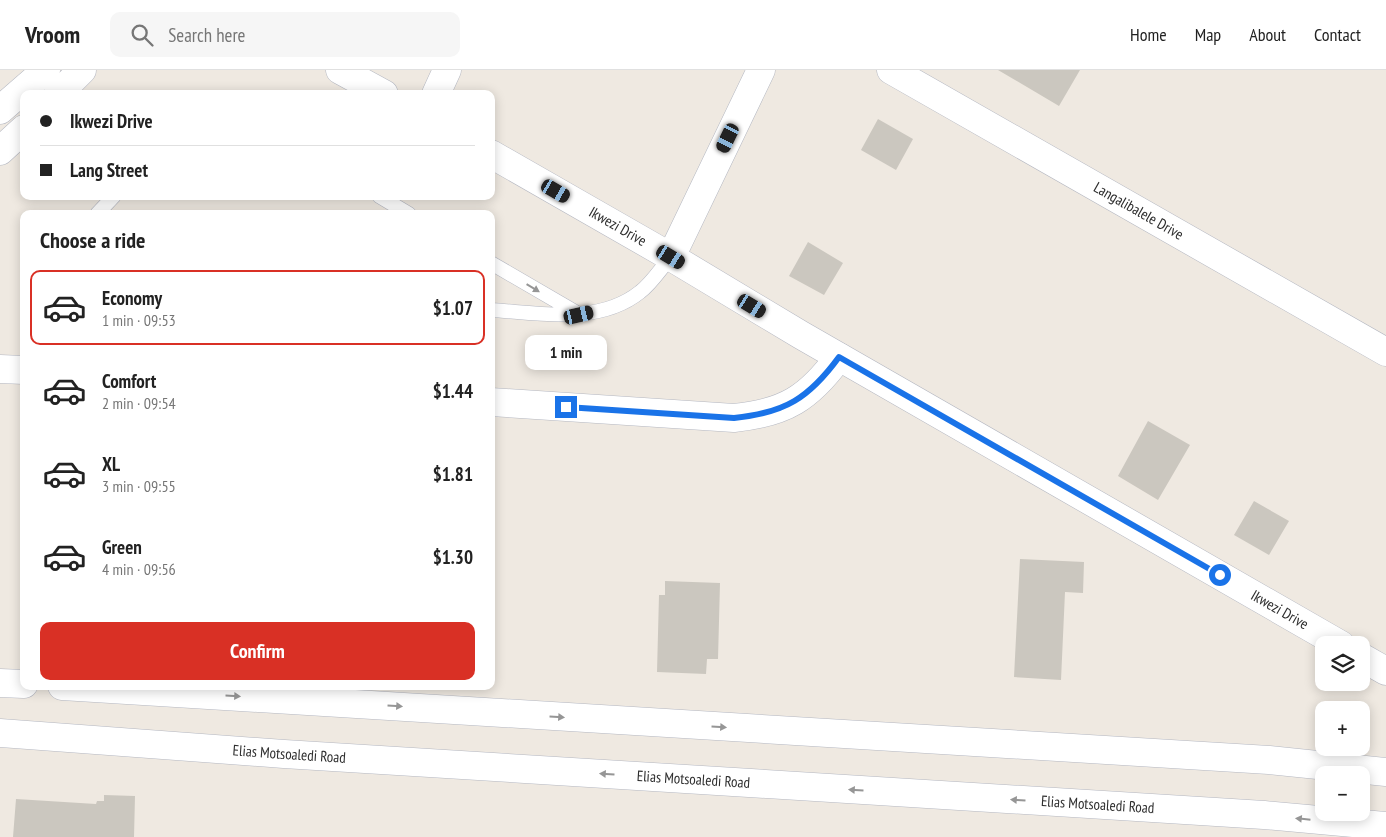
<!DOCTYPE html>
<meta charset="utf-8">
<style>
body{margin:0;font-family:"PT Sans Narrow",sans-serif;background:#f6f6f6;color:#222;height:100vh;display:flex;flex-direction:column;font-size:19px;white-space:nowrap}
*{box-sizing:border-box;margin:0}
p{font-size:16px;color:#767676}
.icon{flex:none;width:28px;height:28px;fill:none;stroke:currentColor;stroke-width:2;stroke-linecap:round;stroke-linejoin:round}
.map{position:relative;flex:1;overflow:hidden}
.side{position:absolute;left:20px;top:140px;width:475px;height:480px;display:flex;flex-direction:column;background:#fff;border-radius:10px;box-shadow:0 2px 12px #0003}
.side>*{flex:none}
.banner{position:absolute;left:20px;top:20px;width:475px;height:110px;border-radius:10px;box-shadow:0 2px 12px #0003;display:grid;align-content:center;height:110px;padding:0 20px;background:#fff}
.controls{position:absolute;left:1315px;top:566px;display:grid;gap:10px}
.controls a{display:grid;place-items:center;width:55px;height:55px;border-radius:10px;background:#fff;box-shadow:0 2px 12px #0003;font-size:25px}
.end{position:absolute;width:22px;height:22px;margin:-11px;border:6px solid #1a73e8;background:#fff;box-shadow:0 0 0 2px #fff}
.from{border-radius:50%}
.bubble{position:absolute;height:35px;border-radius:10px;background:#fff;box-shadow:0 2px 12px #0003;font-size:16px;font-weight:600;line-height:35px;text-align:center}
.car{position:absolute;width:15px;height:30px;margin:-15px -8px;border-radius:6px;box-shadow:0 0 4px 1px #0007;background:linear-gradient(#222 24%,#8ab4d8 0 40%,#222 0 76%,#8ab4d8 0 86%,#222 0)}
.banner b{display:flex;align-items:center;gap:18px;height:48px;font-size:19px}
.banner b+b{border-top:1px solid #e0e0e0}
.banner i{width:12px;height:12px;background:#222}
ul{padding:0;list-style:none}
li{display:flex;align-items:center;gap:15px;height:75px;margin:0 10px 8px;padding:0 10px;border:2px solid transparent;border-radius:10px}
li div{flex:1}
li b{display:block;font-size:19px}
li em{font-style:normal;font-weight:600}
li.active{border-color:#d93025}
li>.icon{width:45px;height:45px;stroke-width:1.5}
h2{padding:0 20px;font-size:22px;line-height:60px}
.button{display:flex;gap:10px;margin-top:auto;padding:10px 20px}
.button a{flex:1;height:58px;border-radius:10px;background:#d93025;color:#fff;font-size:20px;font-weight:600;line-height:58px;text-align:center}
header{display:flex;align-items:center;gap:30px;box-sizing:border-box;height:70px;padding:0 25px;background:#fff;border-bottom:1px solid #e0e0e0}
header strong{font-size:24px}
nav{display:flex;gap:28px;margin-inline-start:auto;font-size:18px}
.search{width:350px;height:45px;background:#f6f6f6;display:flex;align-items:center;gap:12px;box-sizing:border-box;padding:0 18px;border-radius:10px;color:#767676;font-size:19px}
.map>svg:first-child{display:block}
.building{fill:#cbc7bf}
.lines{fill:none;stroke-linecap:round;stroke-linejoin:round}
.lane-casing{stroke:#b4b7c1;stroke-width:15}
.street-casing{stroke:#b4b7c1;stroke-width:29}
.secondary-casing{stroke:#b4b7c1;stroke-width:29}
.lane{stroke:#fff;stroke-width:14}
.street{stroke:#fff;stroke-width:28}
.secondary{stroke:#fff;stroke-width:28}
.oneway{fill:#969696}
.route{stroke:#1a73e8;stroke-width:6}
.labels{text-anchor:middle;stroke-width:4.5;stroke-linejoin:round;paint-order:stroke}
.street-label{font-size:15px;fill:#2e2e2e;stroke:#fff}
</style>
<header>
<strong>Vroom</strong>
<div class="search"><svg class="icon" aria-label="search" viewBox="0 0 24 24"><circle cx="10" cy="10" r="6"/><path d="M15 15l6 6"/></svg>Search here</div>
<nav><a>Home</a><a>Map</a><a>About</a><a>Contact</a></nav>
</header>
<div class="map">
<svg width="1386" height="767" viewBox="0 0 1386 767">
<rect width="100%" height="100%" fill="#efe9e1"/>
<path class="building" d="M998 0H1080L1059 36Z
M878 49 913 69 896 100 861 80Z
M808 172 843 193 824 225 789 206Z
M1148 351 1190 375 1158 430 1118 406Z
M1254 431 1289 451 1269 485 1234 465Z
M1020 489 1084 492 1083 523 1065 522 1061 610 1014 607Z
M665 511 720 513 718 589H707L706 604 657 602 659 525H665Z
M104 725 135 726 134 767H13L16 729 96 734 97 731H104Z"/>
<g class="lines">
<defs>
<path id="lane" d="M379 126 409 144
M97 144 114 126
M491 193 577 243
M491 240C540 243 599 255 640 222 652 213 661 198 671 187"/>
<g id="street">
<path d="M340 0 384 24"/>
<path id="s1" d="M891 0 1386 282"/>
<path d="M436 24 447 0"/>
<path id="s2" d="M491 84 671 187 801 265 1341 575"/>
<path d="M671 187 761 0"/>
<path d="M0 299 24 300"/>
<path d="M491 332 734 348C785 343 809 328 839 287"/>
<path d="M1361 587 1386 601"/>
</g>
<g id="secondary">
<path d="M58 24 82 0"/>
<path d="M0 40 46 0"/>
<path d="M0 81 24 59"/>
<path d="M0 613 24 614"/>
<path d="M62 616 1269 690 1386 702"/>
<path id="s3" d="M0 663 284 684 1264 745 1386 756"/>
</g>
</defs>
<use href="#lane" class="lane-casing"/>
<use href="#street" class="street-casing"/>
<use href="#secondary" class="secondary-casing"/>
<use href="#lane" class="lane"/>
<use href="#street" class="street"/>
<use href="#secondary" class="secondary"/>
</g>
<defs><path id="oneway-solid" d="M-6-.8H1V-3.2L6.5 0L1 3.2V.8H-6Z" transform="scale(1.25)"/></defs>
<g class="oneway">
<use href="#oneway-solid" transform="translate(533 218) rotate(31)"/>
<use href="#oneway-solid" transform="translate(233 626) rotate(3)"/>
<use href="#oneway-solid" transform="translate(395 636) rotate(4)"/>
<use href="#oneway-solid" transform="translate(557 647) rotate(4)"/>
<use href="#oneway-solid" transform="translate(719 657) rotate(4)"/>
<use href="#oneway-solid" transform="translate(607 704) rotate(-176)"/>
<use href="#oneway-solid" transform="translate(856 720) rotate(-176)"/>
<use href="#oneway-solid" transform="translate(1018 730) rotate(-176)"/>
<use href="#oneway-solid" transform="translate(1303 749) rotate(-174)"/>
</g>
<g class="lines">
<path class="route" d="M566 337 734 348C785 343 809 328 839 287L1220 505"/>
</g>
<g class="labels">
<g class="street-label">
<text dy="5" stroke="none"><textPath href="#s1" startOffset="285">Langalibalele Drive</textPath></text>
<text dy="5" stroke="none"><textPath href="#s2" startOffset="146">Ikwezi Drive</textPath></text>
<text dy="5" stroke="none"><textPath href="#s2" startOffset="911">Ikwezi Drive</textPath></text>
<text dy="5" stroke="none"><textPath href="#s3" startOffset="290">Elias Motsoaledi Road</textPath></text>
<text dy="5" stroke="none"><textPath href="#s3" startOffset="695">Elias Motsoaledi Road</textPath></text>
<text dy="5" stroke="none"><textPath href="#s3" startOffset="1100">Elias Motsoaledi Road</textPath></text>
</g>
</g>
</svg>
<div class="controls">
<a><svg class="icon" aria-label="layers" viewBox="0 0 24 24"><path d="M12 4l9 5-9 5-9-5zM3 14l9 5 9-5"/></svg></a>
<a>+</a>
<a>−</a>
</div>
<i class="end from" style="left:1220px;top:505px"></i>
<i class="end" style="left:566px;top:337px"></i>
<div class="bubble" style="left:525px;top:265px;width:82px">1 min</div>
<i class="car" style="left:728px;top:68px;rotate:206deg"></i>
<i class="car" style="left:556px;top:121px;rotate:120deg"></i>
<i class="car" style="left:671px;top:187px;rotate:121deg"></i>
<i class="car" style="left:752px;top:236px;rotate:121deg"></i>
<i class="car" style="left:579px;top:245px;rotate:77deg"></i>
<div class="banner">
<b><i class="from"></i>Ikwezi Drive</b>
<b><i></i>Lang Street</b>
</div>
<section class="side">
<h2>Choose a ride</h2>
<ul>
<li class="active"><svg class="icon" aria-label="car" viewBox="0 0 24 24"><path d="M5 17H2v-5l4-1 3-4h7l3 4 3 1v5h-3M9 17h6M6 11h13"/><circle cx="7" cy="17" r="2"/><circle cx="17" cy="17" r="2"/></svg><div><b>Economy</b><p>1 min · 09:53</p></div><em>$1.07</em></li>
<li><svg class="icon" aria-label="car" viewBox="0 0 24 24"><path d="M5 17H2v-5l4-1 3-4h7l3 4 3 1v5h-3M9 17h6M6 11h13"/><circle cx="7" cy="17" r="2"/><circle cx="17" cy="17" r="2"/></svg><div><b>Comfort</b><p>2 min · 09:54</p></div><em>$1.44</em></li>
<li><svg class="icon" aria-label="car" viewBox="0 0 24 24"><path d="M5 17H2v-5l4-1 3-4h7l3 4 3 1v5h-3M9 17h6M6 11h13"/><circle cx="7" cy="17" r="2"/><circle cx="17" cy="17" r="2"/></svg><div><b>XL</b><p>3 min · 09:55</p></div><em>$1.81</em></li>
<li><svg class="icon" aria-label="car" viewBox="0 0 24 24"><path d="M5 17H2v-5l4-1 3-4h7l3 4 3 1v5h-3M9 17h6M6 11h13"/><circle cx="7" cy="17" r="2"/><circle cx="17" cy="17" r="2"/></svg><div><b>Green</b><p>4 min · 09:56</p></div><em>$1.30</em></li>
</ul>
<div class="button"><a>Confirm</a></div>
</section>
</div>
